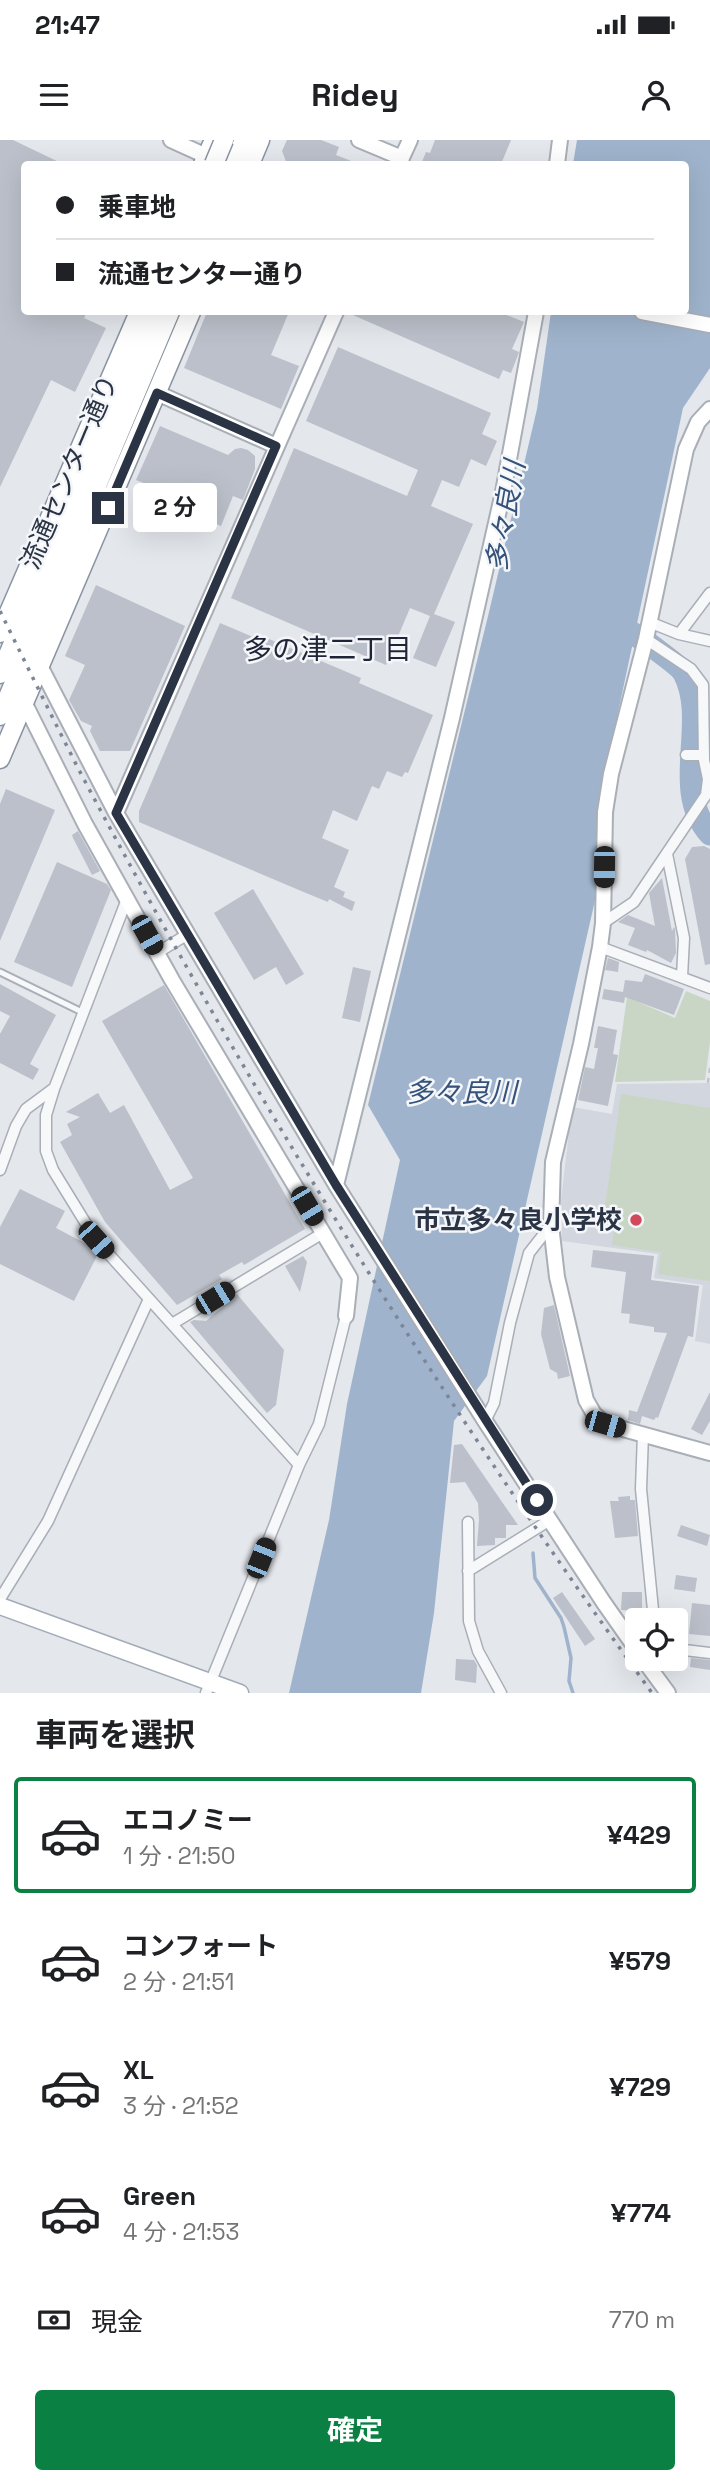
<!DOCTYPE html>
<html lang="ja">
<meta charset="utf-8">
<style>
body{margin:0;font-family:"Space Grotesk","Noto Sans JP",sans-serif;background:#f6f6f6;color:#202124;height:100vh;display:flex;flex-direction:column;font-size:26px;white-space:nowrap}
*{box-sizing:border-box;margin:0}
p{font-size:23px;color:#757577}
.icon{flex:none;width:38px;height:38px;fill:none;stroke:currentColor;stroke-width:2;stroke-linecap:round;stroke-linejoin:round}
.map{position:relative;height:1553px;overflow:hidden}
.details{display:flex;flex-direction:column;background:#fff;flex:1}
.details>*{flex:none}
.banner{position:absolute;left:21px;top:21px;width:668px;height:154px;border-radius:7px;box-shadow:0 7px 28px #0002;display:grid;align-content:center;height:154px;padding:0 35px;background:#fff}
.buttons{position:absolute;left:625px;top:1468px;display:grid;gap:14px}
.buttons a{display:grid;place-items:center;width:63px;height:63px;border-radius:7px;background:#fff;box-shadow:0 7px 28px #0002;font-size:35px}
.end{position:absolute;width:32px;height:32px;margin:-16px;border:9px solid #2b3445;background:#fff;box-shadow:0 0 0 4px #fff}
.from{border-radius:50%}
.bubble{position:absolute;height:49px;border-radius:7px;background:#fff;box-shadow:0 7px 28px #0002;font-size:23px;font-weight:700;line-height:49px;text-align:center}
.car{position:absolute;width:21px;height:42px;margin:-21px -10px;border-radius:9px;box-shadow:0 0 5px 2px #0007;background:linear-gradient(#222 24%,#8ab4d8 0 40%,#222 0 76%,#8ab4d8 0 86%,#222 0)}
.banner b{display:flex;align-items:center;gap:24px;height:66px;font-size:26px}
.banner b+b{border-top:2px solid #e0e0e0}
.banner i{width:18px;height:18px;background:#202124}
ul{padding:0;list-style:none}
li{display:flex;align-items:center;gap:21px;height:116px;margin:0 14px 10px;padding:0 21px;border:4px solid transparent;border-radius:7px}
li div{flex:1}
li b{display:block;font-size:26px}
li em{font-style:normal;font-weight:700}
li.selected{border-color:#0b8043}
li>.icon{width:63px;height:63px;stroke-width:1.5}
h2{padding:0 35px;font-size:32px;line-height:84px}
.pay{display:flex;align-items:center;gap:18px;height:77px;padding:0 35px;font-size:26px}
.pay p{margin-inline-start:auto}
.cta{display:flex;gap:14px;margin-top:auto;padding:14px 35px}
.cta a{flex:1;height:80px;border-radius:7px;background:#0b8043;color:#fff;font-size:28px;font-weight:700;line-height:80px;text-align:center}
.status{display:flex;justify-content:space-between;align-items:center;height:49px;padding:0 35px;background:#fff;direction:ltr}
.status svg{height:19px;fill:currentColor}
header{display:flex;justify-content:space-between;align-items:center;height:91px;padding:0 35px;background:#fff;font-size:32px;font-weight:700}
.map>svg:first-child{display:block}
.built{fill:#d2d6de}
.green{fill:#c9d6c5}
.water{fill:#9fb4cc}
.lines{fill:none;stroke-linecap:round;stroke-linejoin:round}
.stream{stroke:#9fb4cc;stroke-width:3.5}
.river{stroke:#9fb4cc;stroke-width:23}
.building{fill:#bbc0ca}
.lane-casing{stroke:#a9aeb7;stroke-width:9}
.street-casing{stroke:#a9aeb7;stroke-width:13}
.secondary-casing{stroke:#a9aeb7;stroke-width:18}
.primary-casing{stroke:#a3abb8;stroke-width:19}
.highway-casing{stroke:#8b94a3;stroke-width:21}
.path{stroke:#c2c5cb;stroke-width:2.5;stroke-dasharray:5 5;stroke-linecap:butt}
.lane{stroke:#f7f8fa;stroke-width:5}
.street{stroke:#f7f8fa;stroke-width:10}
.secondary{stroke:#fff;stroke-width:14}
.primary{stroke:#fff;stroke-width:16}
.highway{stroke:#fff;stroke-width:18}
.rail{stroke:#7d8696;stroke-width:3.5;stroke-dasharray:3.5 7;stroke-linecap:butt}
.highway-bridge-casing{stroke:#8b94a3;stroke-width:21;stroke-linecap:butt}
.highway-bridge{stroke:#fff;stroke-width:18}
.route{stroke:#2b3445;stroke-width:9}
.poi-dot{fill:#d1495b;stroke:#f4f6f9;stroke-width:2.5}
.labels{text-anchor:middle;stroke-width:5;stroke-linejoin:round;paint-order:stroke}
.street-label{font-size:26px;fill:#2b3445;stroke:#f4f6f9}
.poi-label{font-size:26px;font-weight:bold;fill:#2b3445;stroke:#f4f6f9;text-anchor:end}
.water-label{font-size:28px;font-style:italic;fill:#34527a;stroke:#f4f6f9}
.neighbourhood-label{font-size:28px;fill:#1d2536;stroke:#f4f6f9}
</style>
<div class="status"><b>21:47</b><svg viewBox="0 0 49 12"><path d="M0 12V9h3v3zM5 12V6h3v6zM10 12V3h3v9zM15 12V0h3v12zM26 1h20v11H26zM47 4h2v5h-2z"/></svg></div>
<header><svg class="icon" aria-label="menu" viewBox="0 0 24 24"><path d="M4 6h16M4 12h16M4 18h16"/></svg>Ridey<svg class="icon" aria-label="person" viewBox="0 0 24 24"><circle cx="12" cy="8" r="4"/><path d="M4 21q1-7 8-7t8 7"/></svg></header>
<div class="map">
<svg width="710" height="1553" viewBox="0 0 710 1553">
<rect width="100%" height="100%" fill="#e4e7ec"/>
<path class="built" d="M710 943V1204L695 1201 703 1145 654 1138 658 1114 562 1101 561 1060 572 967 612 974 617 944Z"/>
<path class="green" d="M686 851 710 861V902L705 940 615 942 627 857 675 878Z
M621 954 710 968V1141L658 1134 661 1112 612 1105 615 1080 604 1073Z"/>
<path class="water" d="M577 0H710V228L683 268 601 652 596 756 487 1236 454 1281 434 1473 421 1553H289L329 1380 347 1264 400 1020 368 965 489 472 537 269 551 172H686V24H573Z"/>
<g class="lines">
<path class="stream" d="M533 1413 535 1438 561 1478 564 1487 571 1518 569 1541 573 1553"/>
<path class="river" d="M608 482C615 485 622 487 628 491 638 495 680 526 684 533 710 583 670 648 710 694"/>
</g>
<path class="building" d="M0 0H13L63 24H24V172H87L84 178 106 188 75 252 51 240 0 347Z
M287 0H321L339 7 336 15 359 24H287L282 11Z
M435 0H511L501 24H421L426 12 430 13Z
M207 172H289L271 215 299 226 281 269 184 228Z
M346 172H499L524 182 512 209 519 212 518 215 511 233 503 230 499 239Z
M338 207 491 273 482 294 497 301 486 326 471 319 459 347 442 340 431 366 473 384 434 474 455 482 436 527 413 518 430 476 410 468 386 525 231 458 294 308 407 356 418 330 306 281Z
M160 286 228 315 235 309 241 308 248 310 255 316V329L243 360 233 356 221 386 154 358 158 349 136 340Z
M96 445 185 486 130 611H100L90 591 92 586 81 581 69 560 85 525 65 516Z
M220 483 267 503 269 499 361 538 359 543 433 575 408 633 405 632 402 637 387 631 379 649 372 646 357 681 333 670 322 698 349 710 334 747 345 752 343 757 355 762 352 771 329 759 328 762 306 753 139 682V671Z
M6 649 55 670 0 801V664Z
M78 691 100 731 92 735 73 698 72 695Z
M704 706 710 709V824L705 825 685 719 692 707Z
M57 722 107 744 111 750 72 847 14 822Z
M662 738 672 791 674 787 675 789 676 813 671 823 647 810 646 812 628 805 635 788 618 782 628 775 655 786 649 753Z
M253 749 304 834 286 845 276 827 254 840 214 773Z
M608 818 619 822 618 832 605 830Z
M353 827 371 831 360 882 342 878Z
M645 834 684 849 674 875 625 857 624 863 602 859 604 849 623 852 625 840 642 842Z
M0 844 56 875 30 924 39 929 33 940 0 923V894L10 876 0 871Z
M164 845 305 1089 244 1125 242 1122 219 1135 222 1139 177 1165 105 1082 60 1002 72 995 67 984 80 977 66 972 98 953 110 973 124 965 170 1050 193 1038 102 881Z
M598 886 617 890 613 914 618 915 608 966 578 960 585 927 594 929 598 908H594Z
M20 1049 65 1071 56 1088 92 1107 98 1114 74 1161 0 1124V1087Z
M593 1110 654 1116 651 1140 699 1146 693 1197 688 1196 658 1278 656 1277 654 1280 642 1276 640 1284 628 1280 629 1270 637 1272 667 1193 654 1192V1187L629 1183 630 1174 621 1173 626 1132 591 1127Z
M303 1116 307 1122 300 1152 285 1126Z
M237 1154 284 1210 276 1265 267 1273 190 1182 194 1180 206 1181Z
M554 1165 570 1236 558 1239 557 1233 550 1229 541 1194 544 1168Z
M710 1252V1281L702 1295 691 1289Z
M462 1304 518 1385H506V1398H495V1405L477 1406 479 1379 478 1363 465 1342 450 1343 454 1305Z
M630 1356V1360H635L638 1396 615 1398 610 1361H619L618 1357Z
M681 1385 710 1395 707 1406 677 1396Z
M676 1435 697 1438 695 1452 674 1449Z
M562 1452 595 1499 585 1506 553 1458Z
M622 1452H642V1471L621 1470Z
M692 1463 710 1465V1496L689 1494Z
M691 1518 710 1520V1530L690 1527Z
M456 1519 474 1520 477 1525 476 1543 455 1540Z"/>
<g class="lines">
<defs>
<path id="lane" d="M0 832 82 872"/>
<path id="street" d="M649 482 679 494 710 501
M679 494 710 453
M686 615H704
M667 714 684 798 682 837
M127 759 54 949 46 975V1011L53 1030 96 1100 299 1325
M603 783 634 762 706 655 708 639 704 620 703 545 691 529 646 499
M600 807 710 848
M157 813 188 794
M0 1030 16 986 26 969 53 949
M172 1184 323 1093
M485 1281 494 1263 510 1183 529 1113 551 1085
M643 1294 641 1349 654 1480
M468 1382 469 1481 478 1511 501 1553
M468 1431 550 1380
M0 1459 48 1381 149 1159
M676 1509 710 1513
M206 1553 299 1325 319 1284 346 1176"/>
<path id="secondary" d="M171 0 224 24
M359 0 402 18
M399 24 410 0
M557 24 560 0
M642 172 710 185
M157 253 276 306
M710 269 698 282 686 309 646 499 611 634 605 672 603 783 600 807 581 904 553 1022 551 1085 557 1137 586 1260 594 1274 605 1284 710 1313
M39 524 116 673 336 1045 485 1281 604 1463 637 1510
M24 562 85 684 172 840 350 1138 346 1176
M116 673 336 172
M336 1045 452 578 503 352 536 172
M643 1519 668 1553"/>
<path id="primary" d="M0 1466 240 1553"/>
<path id="highway" d="M203 24 214 0
M233 24 244 0
M250 24 260 0
M0 493 139 172
M0 534 152 172
M0 576 170 172
M0 619 191 172"/>
</defs>
<use href="#lane" class="lane-casing"/>
<use href="#street" class="street-casing"/>
<use href="#secondary" class="secondary-casing"/>
<use href="#primary" class="primary-casing"/>
<use href="#highway" class="highway-casing"/>
<path class="path" d="M710 928 708 942 710 943"/>
<use href="#lane" class="lane"/>
<use href="#street" class="street"/>
<use href="#secondary" class="secondary"/>
<use href="#primary" class="primary"/>
<use href="#highway" class="highway"/>
<path class="rail" d="M0 471C26 524 52 577 79 630 248 950 440 1260 652 1553"/>
<defs>
<path id="highway-bridge" d="M214 24 224 0"/>
</defs>
<use href="#highway-bridge" class="highway-bridge-casing"/>
<use href="#highway-bridge" class="highway-bridge"/>
</g>
<g class="lines">
<path class="route" d="M108 368 157 253 276 306 116 673 336 1045 537 1360"/>
</g>
<circle class="poi-dot" cx="636" cy="1080" r="7"/>
<g class="labels">
<g class="street-label">
<text transform="translate(69 332) rotate(-67)" y="9">流通センター通り</text>
</g>
<g class="poi-label">
<text x="622" y="1089">市立多々良小学校</text>
</g>
<g class="water-label">
<text transform="translate(505 376) rotate(-80)" y="10">多々良川</text>
<text x="461" y="962">多々良川</text>
</g>
<g class="neighbourhood-label">
<text x="328" y="519">多の津二丁目</text>
</g>
</g>
</svg>
<div class="buttons">
<a><svg class="icon" aria-label="locate" viewBox="0 0 24 24"><circle cx="12" cy="12" r="6"/><path d="M12 2v4M12 18v4M2 12h4M18 12h4"/></svg></a>
</div>
<i class="end from" style="left:537px;top:1360px"></i>
<i class="end" style="left:108px;top:368px"></i>
<div class="bubble" style="left:133px;top:343px;width:84px">2 分</div>
<i class="car" style="left:604px;top:727px;rotate:181deg"></i>
<i class="car" style="left:147px;top:795px;rotate:151deg"></i>
<i class="car" style="left:307px;top:1066px;rotate:149deg"></i>
<i class="car" style="left:96px;top:1100px;rotate:138deg"></i>
<i class="car" style="left:215px;top:1158px;rotate:59deg"></i>
<i class="car" style="left:605px;top:1284px;rotate:106deg"></i>
<i class="car" style="left:261px;top:1418px;rotate:22deg"></i>
<div class="banner">
<b><i class="from"></i>乗車地</b>
<b><i></i>流通センター通り</b>
</div>
</div>
<section class="details">
<h2>車両を選択</h2>
<ul>
<li class="selected"><svg class="icon" aria-label="car" viewBox="0 0 24 24"><path d="M5 17H2v-5l4-1 3-4h7l3 4 3 1v5h-3M9 17h6M6 11h13"/><circle cx="7" cy="17" r="2"/><circle cx="17" cy="17" r="2"/></svg><div><b>エコノミー</b><p>1 分 · 21:50</p></div><em>¥429</em></li>
<li><svg class="icon" aria-label="car" viewBox="0 0 24 24"><path d="M5 17H2v-5l4-1 3-4h7l3 4 3 1v5h-3M9 17h6M6 11h13"/><circle cx="7" cy="17" r="2"/><circle cx="17" cy="17" r="2"/></svg><div><b>コンフォート</b><p>2 分 · 21:51</p></div><em>¥579</em></li>
<li><svg class="icon" aria-label="car" viewBox="0 0 24 24"><path d="M5 17H2v-5l4-1 3-4h7l3 4 3 1v5h-3M9 17h6M6 11h13"/><circle cx="7" cy="17" r="2"/><circle cx="17" cy="17" r="2"/></svg><div><b>XL</b><p>3 分 · 21:52</p></div><em>¥729</em></li>
<li><svg class="icon" aria-label="car" viewBox="0 0 24 24"><path d="M5 17H2v-5l4-1 3-4h7l3 4 3 1v5h-3M9 17h6M6 11h13"/><circle cx="7" cy="17" r="2"/><circle cx="17" cy="17" r="2"/></svg><div><b>Green</b><p>4 分 · 21:53</p></div><em>¥774</em></li>
</ul>
<div class="pay"><svg class="icon" aria-label="cash" viewBox="0 0 24 24"><path d="M3 7h18v10H3z"/><circle cx="12" cy="12" r="2"/></svg>現金<p>770 m</p></div>
<div class="cta"><a>確定</a></div>
</section>
